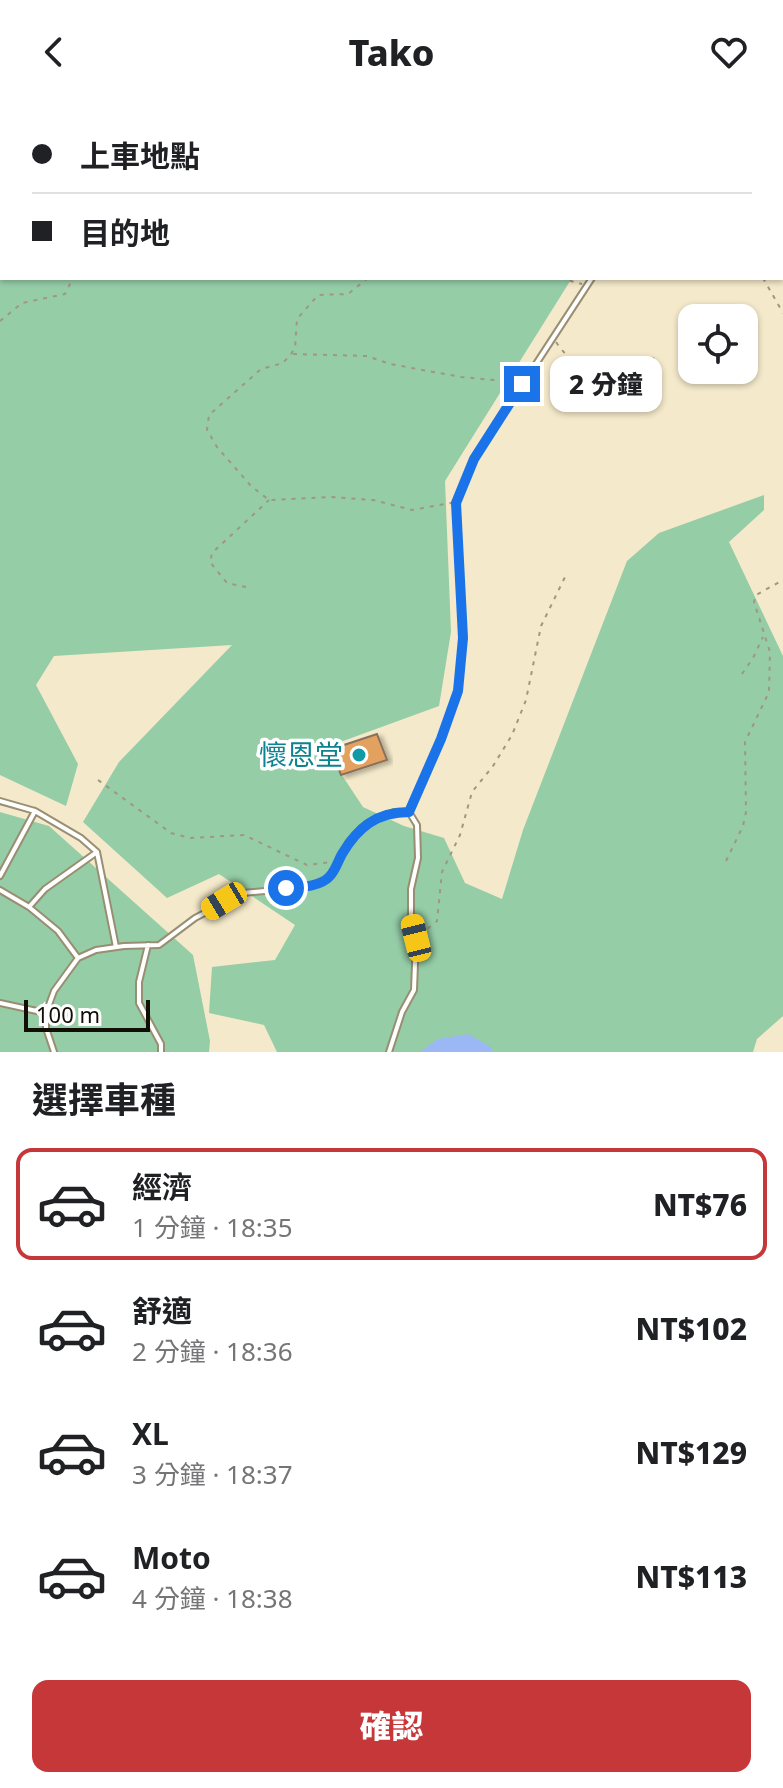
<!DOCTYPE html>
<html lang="zh-TW">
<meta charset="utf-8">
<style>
body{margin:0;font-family:"Noto Sans","Noto Sans TC",sans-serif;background:#f6f6f6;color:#202124;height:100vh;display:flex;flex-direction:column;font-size:30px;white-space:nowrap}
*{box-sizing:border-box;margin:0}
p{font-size:26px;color:#757577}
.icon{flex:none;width:44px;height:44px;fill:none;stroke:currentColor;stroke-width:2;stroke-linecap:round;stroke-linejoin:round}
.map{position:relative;height:948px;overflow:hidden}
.drawer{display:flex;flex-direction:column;background:#fff;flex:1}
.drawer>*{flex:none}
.banner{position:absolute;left:0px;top:0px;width:784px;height:176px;box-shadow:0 2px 6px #0004;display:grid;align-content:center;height:176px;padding:0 32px;background:#fff}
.controls{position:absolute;left:678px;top:200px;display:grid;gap:16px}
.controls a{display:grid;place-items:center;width:80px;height:80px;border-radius:16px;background:#fff;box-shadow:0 2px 6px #0004;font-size:40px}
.scale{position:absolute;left:24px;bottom:20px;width:126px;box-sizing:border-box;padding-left:8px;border:4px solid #120e05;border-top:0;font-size:22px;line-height:28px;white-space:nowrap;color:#120e05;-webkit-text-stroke:6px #fff;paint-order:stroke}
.end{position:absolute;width:36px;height:36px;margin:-18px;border:10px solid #1a73e8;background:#fff;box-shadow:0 0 0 4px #fff}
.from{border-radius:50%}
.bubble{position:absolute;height:56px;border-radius:16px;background:#fff;box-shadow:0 2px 6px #0004;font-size:26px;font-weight:800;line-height:56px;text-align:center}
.car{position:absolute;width:24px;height:48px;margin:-24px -12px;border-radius:10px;box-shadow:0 0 6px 2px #0007;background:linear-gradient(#f5c518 24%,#345 0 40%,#f5c518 0 76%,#345 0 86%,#f5c518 0)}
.banner b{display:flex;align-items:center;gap:28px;height:76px;font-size:30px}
.banner b+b{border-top:2px solid #e0e0e0}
.banner i{width:20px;height:20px;background:#202124}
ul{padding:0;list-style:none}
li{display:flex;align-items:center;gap:24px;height:112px;margin:0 16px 12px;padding:0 16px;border:4px solid transparent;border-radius:16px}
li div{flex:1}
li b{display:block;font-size:30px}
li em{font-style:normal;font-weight:800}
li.on{border-color:#c63739}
li>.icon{width:72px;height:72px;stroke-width:1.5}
h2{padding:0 32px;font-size:36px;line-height:96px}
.button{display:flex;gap:16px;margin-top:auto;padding:16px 32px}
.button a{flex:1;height:92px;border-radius:16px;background:#c63739;color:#fff;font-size:32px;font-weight:800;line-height:92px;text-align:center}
header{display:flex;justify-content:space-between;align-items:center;height:104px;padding:0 32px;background:#fff;font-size:36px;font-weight:800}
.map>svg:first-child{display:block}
.green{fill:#95cda7}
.water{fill:#9bb8f4}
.building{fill:#e3a15f;stroke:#87705b;stroke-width:2;filter:url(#shadow)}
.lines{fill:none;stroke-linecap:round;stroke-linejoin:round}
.lane-casing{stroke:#988e71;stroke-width:8}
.secondary-casing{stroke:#988e71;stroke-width:16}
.path{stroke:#9f9780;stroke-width:2;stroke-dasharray:4 6;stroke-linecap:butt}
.lane{stroke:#fff;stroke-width:4}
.secondary{stroke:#fff;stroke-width:12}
.route{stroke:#1a73e8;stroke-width:10}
.culture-dot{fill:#0f9aa8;stroke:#fff;stroke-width:3}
.labels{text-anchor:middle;stroke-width:7;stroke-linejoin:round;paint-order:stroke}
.culture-label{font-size:28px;fill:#0d838f;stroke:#fff;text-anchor:end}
</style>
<header><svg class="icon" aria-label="back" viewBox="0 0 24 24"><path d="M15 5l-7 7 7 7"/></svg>Tako<svg class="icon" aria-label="heart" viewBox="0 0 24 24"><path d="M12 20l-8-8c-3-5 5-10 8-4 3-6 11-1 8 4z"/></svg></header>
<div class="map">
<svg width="783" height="948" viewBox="0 0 783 948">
<defs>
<filter id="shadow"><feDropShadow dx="4.5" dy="2.5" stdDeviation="2" flood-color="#0004"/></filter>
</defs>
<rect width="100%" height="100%" fill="#f4e9ca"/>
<path class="green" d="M2 0H241L5 2Z
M296 0H697L698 2H293Z
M0 149 2 174H572L445 377 451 528 439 602 324 644 363 703 404 722 444 734 465 779 502 795 523 726 627 457 659 429 764 391V406L729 438 783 552V912L757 935 753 948H277L264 921 209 909 212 863 275 856 295 821 219 770 167 794 83 718 119 658 232 541 54 552 36 581 78 660 66 702 0 671Z
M0 708 49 722 193 851 210 937 209 948H0Z"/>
<path class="water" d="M468 930 491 943V948H420L438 935Z"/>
<path class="building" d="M377 630 387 656 341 671 332 645Z"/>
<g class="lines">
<defs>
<path id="lane" d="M269 2 276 0
M0 13 2 14
M0 697 35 707 81 734 97 748 116 843
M0 772 35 707
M0 786 29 803 58 827 78 854
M29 803 45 785 97 748
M148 841 139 878V899L161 940V948
M0 899 46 909
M54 948 46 924V909L54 887 78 854 96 846 124 842 159 841 195 814 243 789 307 783 329 774 350 736 366 720 394 708H409
M389 948 402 908 414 886 416 834 411 812V785L418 754 417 721 409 708 441 635 458 587 463 534 456 399 474 355 592 174"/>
<path id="secondary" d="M709 0V2
M724 2 727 0"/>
</defs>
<use href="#lane" class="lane-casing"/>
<use href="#secondary" class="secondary-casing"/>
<path class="path" d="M629 0 630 2
M368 174 348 190 318 191 297 215 295 244 291 250 283 259 261 265 209 311 207 326 217 343 251 382 269 396 331 393 373 396 412 406 451 399
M560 174 582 180
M763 174 783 209
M0 217 22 199 65 190 73 174
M556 238C567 254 579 263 596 270L607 264 637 263 656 253
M293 250 367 252 390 260 461 273 515 278
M246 483 227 479 210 458 212 449 269 396
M742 570 753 554 763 533
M98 676 171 729 190 734 244 731 307 761 332 758
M726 757 743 722 746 708 745 638 769 588 770 548 754 498 756 491 783 476
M420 831 437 817 442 768 460 731 472 688 493 662 512 631 526 596 541 522 567 469"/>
<use href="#lane" class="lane"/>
<use href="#secondary" class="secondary"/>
</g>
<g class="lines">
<path class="route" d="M286 784C299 783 320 783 329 773 335 768 338 757 342 750 358 723 377 708 409 708L441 635 458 587 463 534 456 399 474 355 522 280"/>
</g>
<circle class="culture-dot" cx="359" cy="651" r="8"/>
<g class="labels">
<g class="culture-label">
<text x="343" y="661">懷恩堂</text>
</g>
</g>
</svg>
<div class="controls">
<a><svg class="icon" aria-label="locate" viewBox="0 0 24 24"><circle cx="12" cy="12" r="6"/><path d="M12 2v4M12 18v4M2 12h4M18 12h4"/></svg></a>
</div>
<div class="scale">100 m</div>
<i class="end from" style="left:286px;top:784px"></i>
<i class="end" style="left:522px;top:280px"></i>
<div class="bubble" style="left:550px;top:252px;width:112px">2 分鐘</div>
<i class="car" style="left:224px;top:797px;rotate:239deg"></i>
<i class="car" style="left:416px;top:834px;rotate:346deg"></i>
<div class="banner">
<b><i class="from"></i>上車地點</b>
<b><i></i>目的地</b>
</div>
</div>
<section class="drawer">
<h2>選擇車種</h2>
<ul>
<li class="on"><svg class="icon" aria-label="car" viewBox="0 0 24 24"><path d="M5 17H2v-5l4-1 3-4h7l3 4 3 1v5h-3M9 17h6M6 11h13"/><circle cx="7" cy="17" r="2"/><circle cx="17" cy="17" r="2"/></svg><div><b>經濟</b><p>1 分鐘 · 18:35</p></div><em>NT$76</em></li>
<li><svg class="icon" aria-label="car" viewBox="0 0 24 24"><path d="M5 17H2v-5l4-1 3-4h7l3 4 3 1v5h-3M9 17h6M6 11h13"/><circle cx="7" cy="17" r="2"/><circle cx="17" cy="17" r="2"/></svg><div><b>舒適</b><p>2 分鐘 · 18:36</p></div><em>NT$102</em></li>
<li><svg class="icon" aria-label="car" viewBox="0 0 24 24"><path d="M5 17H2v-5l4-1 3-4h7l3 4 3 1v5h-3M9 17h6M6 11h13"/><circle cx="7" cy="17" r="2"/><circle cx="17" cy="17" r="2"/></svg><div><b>XL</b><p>3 分鐘 · 18:37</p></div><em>NT$129</em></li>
<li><svg class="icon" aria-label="car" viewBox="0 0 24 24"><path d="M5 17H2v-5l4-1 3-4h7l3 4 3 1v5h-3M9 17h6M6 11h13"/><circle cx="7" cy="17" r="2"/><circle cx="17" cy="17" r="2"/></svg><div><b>Moto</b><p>4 分鐘 · 18:38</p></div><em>NT$113</em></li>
</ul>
<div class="button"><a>確認</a></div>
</section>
